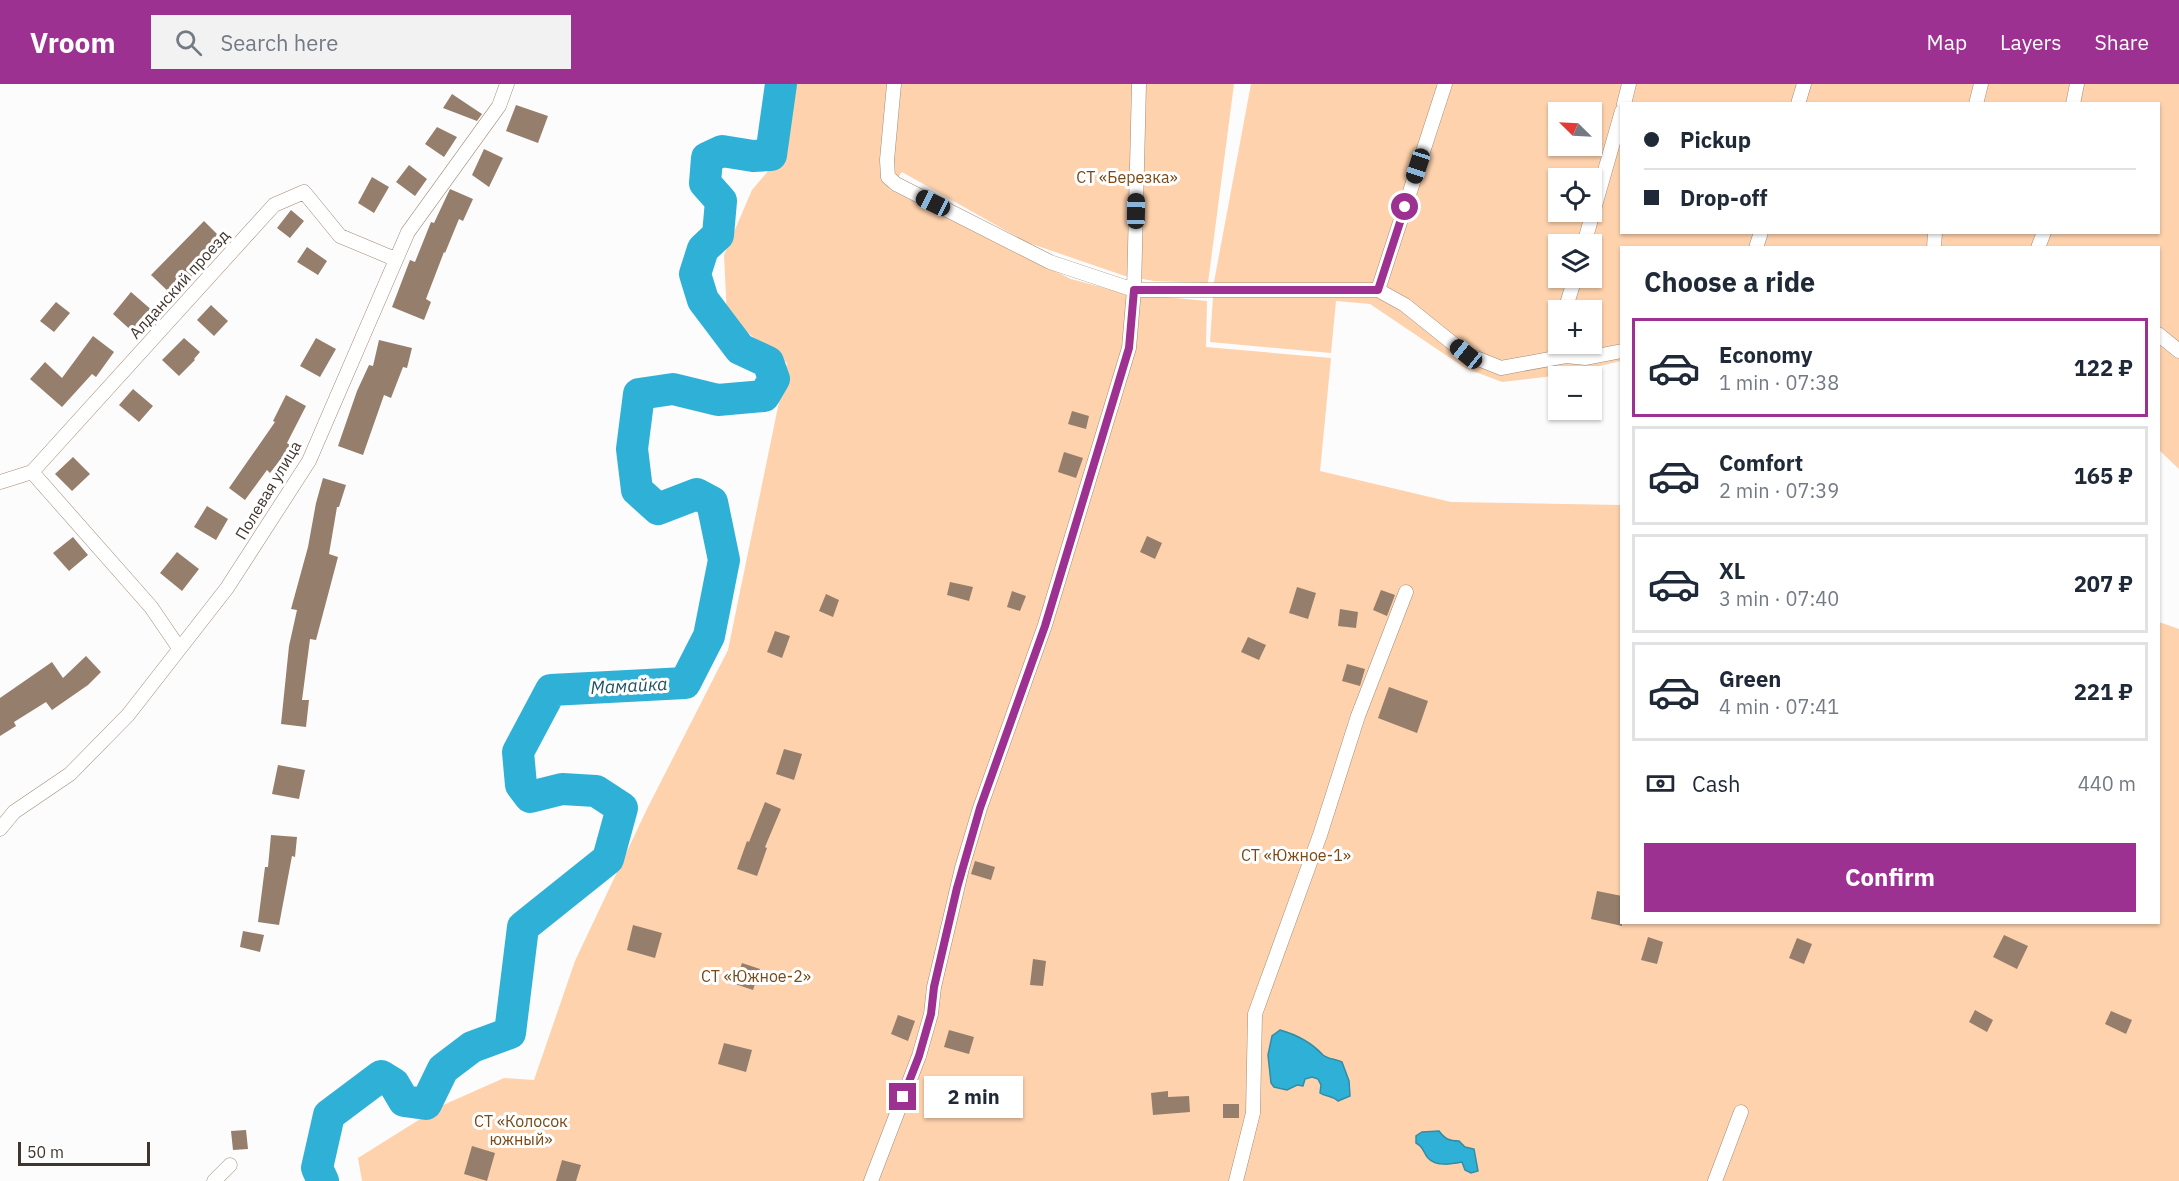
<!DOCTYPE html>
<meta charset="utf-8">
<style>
body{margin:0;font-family:"IBM Plex Sans",sans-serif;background:#f2f2f3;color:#1f2937;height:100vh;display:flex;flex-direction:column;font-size:22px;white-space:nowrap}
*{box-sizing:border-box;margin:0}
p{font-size:20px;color:#747a83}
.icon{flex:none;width:33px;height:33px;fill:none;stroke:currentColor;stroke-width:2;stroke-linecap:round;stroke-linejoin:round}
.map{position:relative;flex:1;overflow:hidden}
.panel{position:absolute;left:1620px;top:162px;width:540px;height:678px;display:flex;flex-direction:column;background:#fff;border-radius:0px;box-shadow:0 2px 4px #0004}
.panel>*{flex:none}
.guide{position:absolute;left:1620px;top:18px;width:540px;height:132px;border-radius:0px;box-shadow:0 2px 4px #0004;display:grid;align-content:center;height:132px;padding:0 24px;background:#fff}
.needle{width:39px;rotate:294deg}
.fabs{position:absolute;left:1548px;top:18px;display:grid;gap:12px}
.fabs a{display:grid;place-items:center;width:54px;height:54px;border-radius:0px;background:#fff;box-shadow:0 2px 4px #0004;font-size:30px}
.scale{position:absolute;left:18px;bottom:15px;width:132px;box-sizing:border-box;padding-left:6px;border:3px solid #40362e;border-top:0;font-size:16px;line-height:21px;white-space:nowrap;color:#40362e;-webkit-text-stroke:4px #fff;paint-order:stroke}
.end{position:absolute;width:27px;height:27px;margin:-14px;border:8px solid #9d3192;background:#fff;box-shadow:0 0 0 3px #fff}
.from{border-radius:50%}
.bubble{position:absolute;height:42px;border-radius:0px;background:#fff;box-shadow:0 2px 4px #0004;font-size:20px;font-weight:700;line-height:42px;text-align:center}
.car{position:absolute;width:18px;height:36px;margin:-18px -9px;border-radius:8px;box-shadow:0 0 4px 2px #0007;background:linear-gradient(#222 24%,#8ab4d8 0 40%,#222 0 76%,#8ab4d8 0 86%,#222 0)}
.guide b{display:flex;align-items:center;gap:21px;height:57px;font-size:22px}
.guide b+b{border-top:2px solid #e0e1e3}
.guide i{width:15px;height:15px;background:#1f2937}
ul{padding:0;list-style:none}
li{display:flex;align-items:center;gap:18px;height:99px;margin:0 12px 9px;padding:0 12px;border:3px solid #e0e1e3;border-radius:0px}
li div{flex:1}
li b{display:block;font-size:22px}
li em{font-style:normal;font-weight:700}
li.selected{border-color:#9d3192}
li>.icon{width:54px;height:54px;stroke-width:1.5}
h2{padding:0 24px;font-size:27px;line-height:72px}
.pay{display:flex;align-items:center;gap:15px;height:66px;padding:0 24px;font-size:22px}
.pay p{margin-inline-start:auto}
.cta{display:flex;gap:12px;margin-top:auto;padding:12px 24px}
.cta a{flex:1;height:69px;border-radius:0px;background:#9d3192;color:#fff;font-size:24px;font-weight:700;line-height:69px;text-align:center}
header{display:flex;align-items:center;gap:36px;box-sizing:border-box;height:84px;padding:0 30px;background:#9d3192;color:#fff}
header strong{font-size:28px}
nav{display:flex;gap:33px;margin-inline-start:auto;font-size:21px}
.search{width:420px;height:54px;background:#f2f2f3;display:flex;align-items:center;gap:15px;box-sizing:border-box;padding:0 21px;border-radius:0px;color:#747a83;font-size:22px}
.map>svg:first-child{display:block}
.green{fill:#fed2ad;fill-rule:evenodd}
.water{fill:#2fb1d7;stroke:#348ca4;stroke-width:1.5}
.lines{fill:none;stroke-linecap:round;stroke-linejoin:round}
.river{stroke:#2fb1d7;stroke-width:32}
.building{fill:#957e6b}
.minor-casing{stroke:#a28b77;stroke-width:15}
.minor{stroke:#fff;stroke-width:14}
.route{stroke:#9d3192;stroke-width:8}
.labels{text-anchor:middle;stroke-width:6;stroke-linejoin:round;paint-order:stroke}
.park-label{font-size:16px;fill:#794918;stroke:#fff}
.street-label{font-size:16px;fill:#40362e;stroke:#fff}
.water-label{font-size:18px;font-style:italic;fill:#205363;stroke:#fff}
</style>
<header>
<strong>Vroom</strong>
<div class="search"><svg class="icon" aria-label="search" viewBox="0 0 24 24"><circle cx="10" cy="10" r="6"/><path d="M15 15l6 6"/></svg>Search here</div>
<nav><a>Map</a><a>Layers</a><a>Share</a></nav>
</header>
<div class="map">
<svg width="2179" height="1097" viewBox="0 0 2179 1097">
<rect width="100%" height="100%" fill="#fcfcfc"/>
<path class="green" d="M786 0H1234L1208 199 1154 197 1125 192 1026 158 902 88 889 105 1071 195 1123 209 1207 217 1206 263 1331 274 1320 387 1451 418 1621 421 1622 838H2158L2159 538 2179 545V1097H362L358 1074 441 1022 504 994 534 996 575 877 646 727 728 566 787 279 727 233 724 171 752 106 780 73Z
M1251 0H2179V385L2159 366 2158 164H1622L1621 277 1561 291 1502 298 1465 284 1370 220 1336 217 1331 269 1210 258 1214 198ZM1622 20H2158V148H1622ZM1558 28H1592V62H1558ZM1558 94H1592V128H1558ZM1558 160H1592V194H1558ZM1558 226H1592V260H1558Z"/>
<path class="water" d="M1280 946C1298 951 1311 958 1323 971 1327 975 1336 975 1342 978L1349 997 1350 1012 1338 1017C1332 1011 1326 1013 1320 1009L1321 1001 1318 995 1312 993 1305 995 1303 1002 1297 1001 1287 1006 1274 1003 1271 999 1268 971 1272 952Z
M1439 1047C1445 1055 1449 1057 1459 1057L1465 1063 1474 1065 1478 1087 1471 1089 1465 1086 1462 1078C1452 1080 1436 1083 1428 1074 1423 1068 1424 1063 1416 1059V1052L1422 1048Z"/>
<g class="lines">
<path class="river" d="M323 1097 317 1084 329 1031 381 992 394 1000 404 1017 426 1020 443 985 472 963 510 949 523 843 608 775 622 724 596 707 562 705 530 713 521 701 518 668 551 606 685 599 709 552 724 476 712 418 697 410 658 425 637 406 632 365 639 310 673 305 718 316 764 312 774 295 768 278 740 265 703 216 695 190 703 165 718 151 721 117 705 99 707 74 722 67 753 72 771 71 781 0"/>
</g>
<path class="building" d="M452 10 482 30 477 37 443 24Z
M516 21 548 32 538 59 506 47Z
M437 43 457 53 444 73 425 60Z
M484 65 503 74 489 103 472 91Z
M409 81 427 95 415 112 396 98Z
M372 93 389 103 374 129 358 119Z
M450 105 473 115 463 137 459 135 445 169 444 168 426 215 431 218 424 236 392 223 410 176 415 178 431 138 434 139Z
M291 126 304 137 290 154 277 144Z
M204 137 225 158 173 212 151 191Z
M307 163 327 177 318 191 297 178Z
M131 208 154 228 135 250 113 230Z
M56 218 70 229 54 248 40 237Z
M211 221 228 237 214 252 197 236Z
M93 252 114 268 96 293 92 290 62 323 30 295 45 278 62 294Z
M184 254 200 268 194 275 195 276 179 292 162 276Z
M316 254 336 265 320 293 300 282Z
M379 256 412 264 407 284 403 283 391 314 384 311 363 371 338 362 357 307 369 281 373 282Z
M133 305 153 322 139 338 119 321Z
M286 311 306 322 287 359 291 362 270 389 267 386 245 416 229 404 275 338 273 337Z
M1072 327 1089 332 1086 345 1068 340Z
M1064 368 1083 374 1076 394 1058 388Z
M73 373 90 390 72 407 55 390Z
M323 394 346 401 339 423H337L329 470 338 473 316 556 310 555 302 616H309L306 643 281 640 289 562 297 526 291 525 308 463 316 419Z
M207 422 228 435 216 456 194 443Z
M1147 452 1162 459 1155 475 1140 468Z
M73 453 88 471 69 487 53 469Z
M177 468 199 485 182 507 160 489Z
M950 498 973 503 969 517 947 511Z
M1297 503 1316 509 1308 535 1289 529Z
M1381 506 1395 511 1387 532 1373 526Z
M1012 507 1026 512 1020 527 1007 523Z
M826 510 839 516 833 533 819 527Z
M1340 525 1358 528 1356 544 1338 542Z
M775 547 790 552 782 574 767 568Z
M1248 553 1266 561 1259 576 1241 568Z
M86 572 101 588 88 601 52 626 46 618 14 638 16 642 0 652V614L52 578 63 594Z
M1347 580 1365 585 1360 602 1342 597Z
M1389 603 1428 617 1417 649 1378 634Z
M784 665 802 670 794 696 776 690Z
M278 681 305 686 299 715 272 710Z
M765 718 781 725 765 763 767 764 757 792 737 785 747 757 749 758Z
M271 751 297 753 295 773 292 772 279 841 258 838 265 783H268Z
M975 777 995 783 991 796 971 790Z
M1597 807 1622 812V842L1591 835Z
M633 841 662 849 655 874 627 866Z
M243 847 264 851 260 868 240 863Z
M2004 851 2028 862 2017 885 1993 873Z
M1648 853 1663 858 1657 880 1641 876Z
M1797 854 1812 860 1804 880 1789 874Z
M1033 875 1046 877 1043 902 1030 901Z
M742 879 760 885 753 906 735 900Z
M1975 926 1993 936 1987 948 1969 938Z
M2111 927 2132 936 2126 950 2105 940Z
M898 931 915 937 908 957 891 950Z
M949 946 974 953 969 970 944 963Z
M724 959 752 966 746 988 718 980Z
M1168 1007V1013L1189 1012 1190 1028 1153 1031 1151 1009Z
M1223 1020H1239V1034H1223Z
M246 1046 248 1065 233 1066 231 1047Z
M472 1062 495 1069 487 1097 464 1090Z
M562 1076 581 1081 576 1097H556Z"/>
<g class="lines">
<defs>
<path id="minor" d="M894 0 887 76 888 93 896 100 1050 178 1134 206H1378L1405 221 1466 270 1501 284 1566 272
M1624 20 1629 0
M1798 20 1804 0
M1976 20 1981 0
M2073 20 2077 0
M1584 160 1622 27
M1756 164 1761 148
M1934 164 1935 148
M2038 164 2044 148
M1378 206 1445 0
M1565 226 1575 194
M2158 250 2179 267
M1561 260 1566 272 1586 274 1622 267
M32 388 151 523 179 564
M0 398 32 388 274 121 304 108 340 152 395 175
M0 745 14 728 70 690 128 631 227 504 309 377 408 148 499 22 507 0
M214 1097 230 1081
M871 1097 919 972 931 930 934 903 962 784 980 724 1045 541 1129 264 1134 206 1139 0
M1236 1097 1253 1029 1255 930 1320 751 1358 632 1406 508
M1715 1097 1741 1028"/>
</defs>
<use href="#minor" class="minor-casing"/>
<use href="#minor" class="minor"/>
</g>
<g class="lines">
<path class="route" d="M903 1013 919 972 931 930 934 903 957 804 980 724 1045 542 1129 264 1134 206H1378L1405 123"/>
</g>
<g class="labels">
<g class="park-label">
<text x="1127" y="99">СТ «Березка»</text>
<text x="1296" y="777">СТ «Южное-1»</text>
<text x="756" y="898">СТ «Южное-2»</text>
<text x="521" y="1043">СТ «Колосок<tspan x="521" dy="18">южный»</tspan></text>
</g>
<g class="street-label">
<text transform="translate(179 200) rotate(-48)" y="6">Алданский проезд</text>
<text transform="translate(268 406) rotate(-59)" y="6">Полевая улица</text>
</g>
<g class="water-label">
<text transform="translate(629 602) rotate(-3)" y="6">Мамайка</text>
</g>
</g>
</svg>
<div class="fabs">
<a><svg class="needle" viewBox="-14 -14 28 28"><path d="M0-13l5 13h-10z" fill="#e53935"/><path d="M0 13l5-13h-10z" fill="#747a83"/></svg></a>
<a><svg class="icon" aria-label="locate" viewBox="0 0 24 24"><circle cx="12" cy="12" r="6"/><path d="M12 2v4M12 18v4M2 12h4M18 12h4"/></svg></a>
<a><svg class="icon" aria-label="layers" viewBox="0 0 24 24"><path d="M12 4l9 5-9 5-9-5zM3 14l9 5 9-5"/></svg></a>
<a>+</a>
<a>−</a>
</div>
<div class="scale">50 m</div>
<i class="end from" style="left:1405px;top:123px"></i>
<i class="end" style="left:903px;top:1013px"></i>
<div class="bubble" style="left:924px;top:992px;width:99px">2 min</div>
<i class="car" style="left:1418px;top:82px;rotate:198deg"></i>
<i class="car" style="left:933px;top:119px;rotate:296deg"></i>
<i class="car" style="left:1136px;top:127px;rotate:1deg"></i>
<i class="car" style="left:1466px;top:270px;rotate:309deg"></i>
<div class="guide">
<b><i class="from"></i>Pickup</b>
<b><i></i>Drop-off</b>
</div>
<section class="panel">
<h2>Choose a ride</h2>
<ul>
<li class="selected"><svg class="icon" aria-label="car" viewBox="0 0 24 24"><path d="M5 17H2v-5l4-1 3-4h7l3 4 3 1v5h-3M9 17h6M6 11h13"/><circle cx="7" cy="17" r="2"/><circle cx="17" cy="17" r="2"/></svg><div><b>Economy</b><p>1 min · 07:38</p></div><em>122 ₽</em></li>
<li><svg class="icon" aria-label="car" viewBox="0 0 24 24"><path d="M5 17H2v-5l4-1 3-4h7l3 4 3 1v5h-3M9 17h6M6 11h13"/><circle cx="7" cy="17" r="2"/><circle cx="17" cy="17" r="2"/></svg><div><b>Comfort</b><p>2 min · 07:39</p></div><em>165 ₽</em></li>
<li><svg class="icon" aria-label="car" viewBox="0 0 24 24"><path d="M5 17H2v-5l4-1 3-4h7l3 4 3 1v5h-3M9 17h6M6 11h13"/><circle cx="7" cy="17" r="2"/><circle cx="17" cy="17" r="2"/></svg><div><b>XL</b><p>3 min · 07:40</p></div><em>207 ₽</em></li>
<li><svg class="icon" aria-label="car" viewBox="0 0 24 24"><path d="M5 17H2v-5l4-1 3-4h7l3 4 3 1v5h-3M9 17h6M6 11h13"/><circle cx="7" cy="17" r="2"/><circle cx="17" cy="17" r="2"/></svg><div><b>Green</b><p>4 min · 07:41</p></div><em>221 ₽</em></li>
</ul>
<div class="pay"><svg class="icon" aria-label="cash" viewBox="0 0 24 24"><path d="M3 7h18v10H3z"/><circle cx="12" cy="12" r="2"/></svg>Cash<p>440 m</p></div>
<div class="cta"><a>Confirm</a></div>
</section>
</div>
